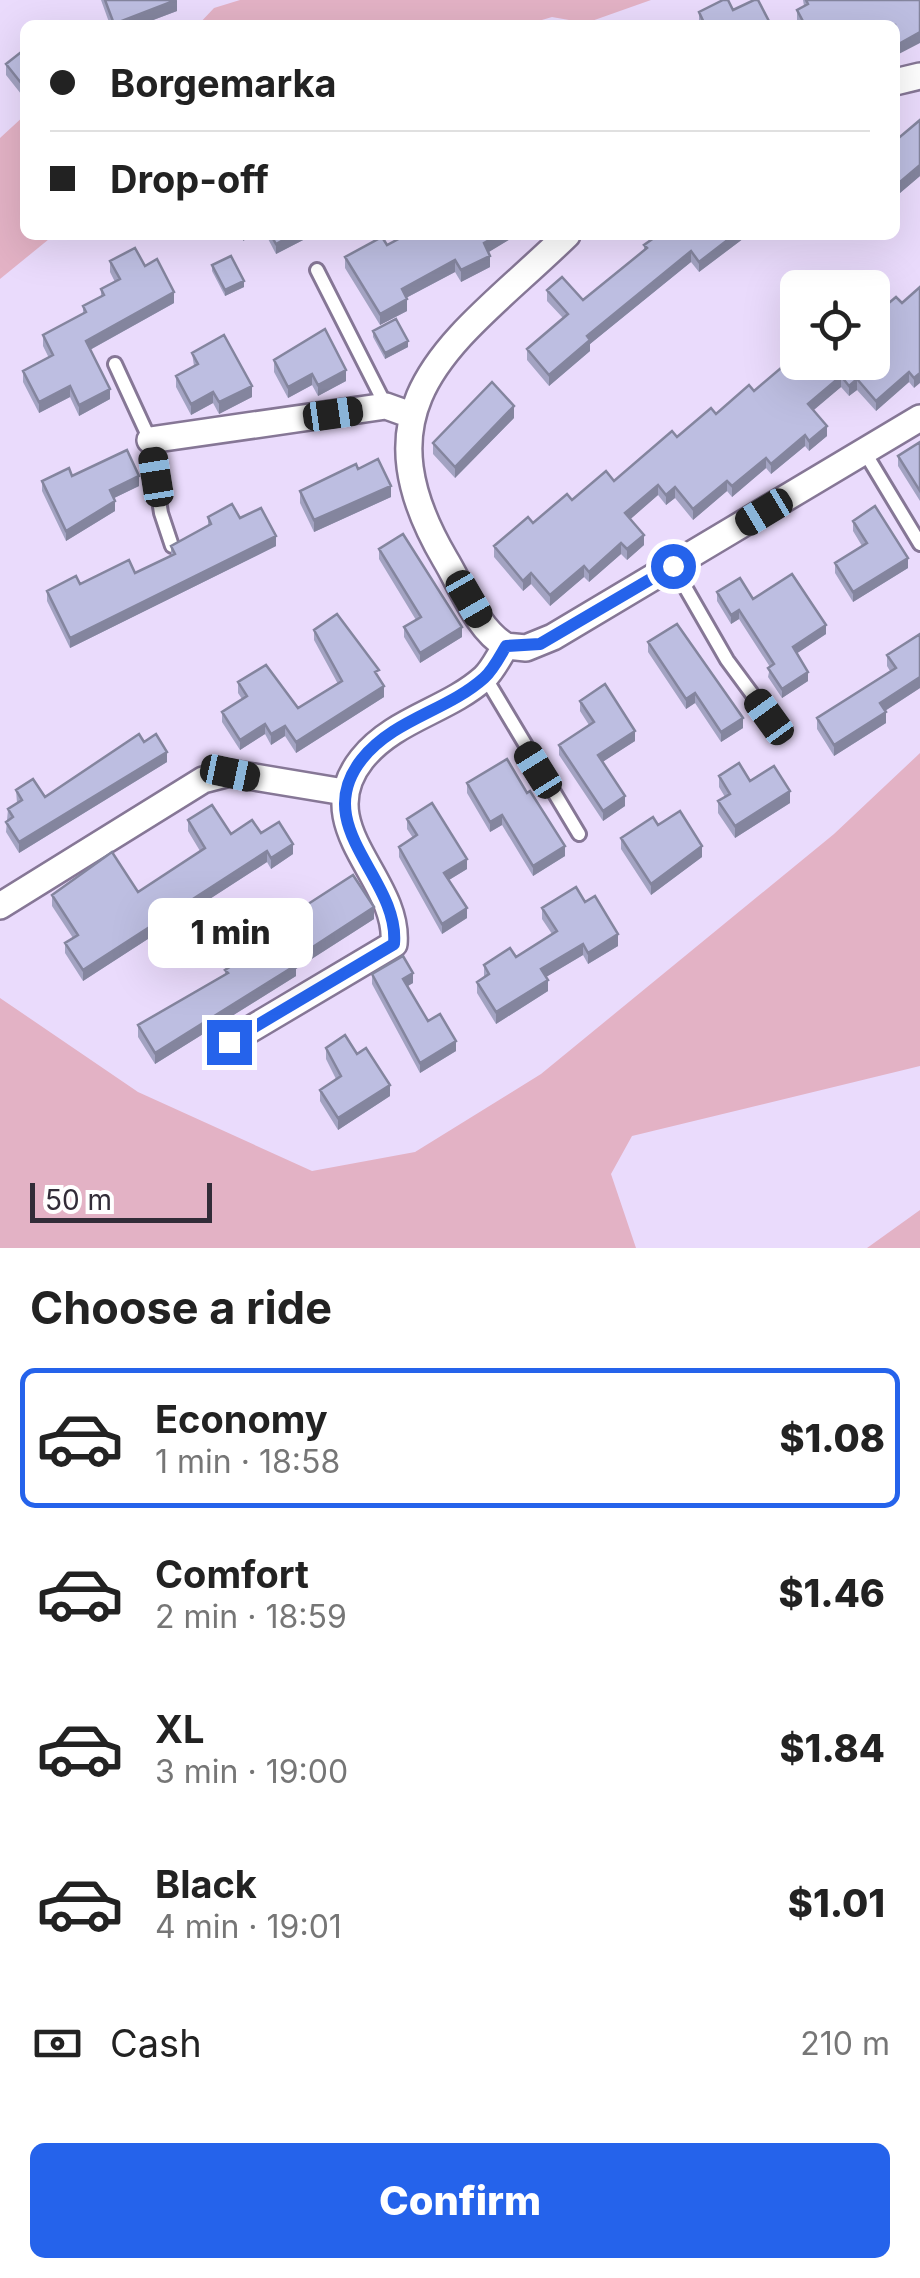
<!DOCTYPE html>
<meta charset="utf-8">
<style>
body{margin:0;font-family:Inter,sans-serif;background:#f2f2f2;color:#222;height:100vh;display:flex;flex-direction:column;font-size:38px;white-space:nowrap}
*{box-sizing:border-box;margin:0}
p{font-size:32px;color:#767676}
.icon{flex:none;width:55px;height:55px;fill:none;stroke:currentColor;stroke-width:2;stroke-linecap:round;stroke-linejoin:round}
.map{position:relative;height:1248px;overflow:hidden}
.side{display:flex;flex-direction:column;background:#fff;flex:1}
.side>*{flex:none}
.banner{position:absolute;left:20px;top:20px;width:880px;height:220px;border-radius:15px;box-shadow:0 10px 40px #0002;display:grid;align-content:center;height:220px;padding:0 30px;background:#fff}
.fabs{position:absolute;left:780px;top:270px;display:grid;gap:20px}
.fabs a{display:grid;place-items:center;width:110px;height:110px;border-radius:15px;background:#fff;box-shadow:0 10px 40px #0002;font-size:50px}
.scale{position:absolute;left:30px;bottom:25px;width:182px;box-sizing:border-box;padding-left:10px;border:5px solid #322c38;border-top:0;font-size:28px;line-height:35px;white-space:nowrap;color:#322c38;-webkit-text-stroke:8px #fff;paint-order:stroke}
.end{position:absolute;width:45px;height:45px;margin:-22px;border:12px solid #2563eb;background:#fff;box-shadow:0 0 0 5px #fff}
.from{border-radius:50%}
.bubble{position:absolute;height:70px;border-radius:15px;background:#fff;box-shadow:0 10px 40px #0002;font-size:32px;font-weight:800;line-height:70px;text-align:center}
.car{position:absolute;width:30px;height:60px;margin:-30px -15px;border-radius:12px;box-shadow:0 0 8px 2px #0007;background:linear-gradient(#222 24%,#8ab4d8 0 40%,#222 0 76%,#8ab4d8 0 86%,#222 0)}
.banner b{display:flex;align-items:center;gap:35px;height:95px;font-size:38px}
.banner b+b{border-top:2px solid #e0e0e0}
.banner i{width:25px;height:25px;background:#222}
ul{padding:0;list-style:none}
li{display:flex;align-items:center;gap:30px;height:140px;margin:0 20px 15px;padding:0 10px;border:5px solid transparent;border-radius:15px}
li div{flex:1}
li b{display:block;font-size:38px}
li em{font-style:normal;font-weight:800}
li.on{border-color:#2563eb}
li>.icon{width:90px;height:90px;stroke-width:1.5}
h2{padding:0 30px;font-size:45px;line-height:120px}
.pay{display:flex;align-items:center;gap:25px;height:110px;padding:0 30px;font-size:38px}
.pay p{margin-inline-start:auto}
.primary-button{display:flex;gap:20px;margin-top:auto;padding:20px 30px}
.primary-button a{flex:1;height:115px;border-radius:15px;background:#2563eb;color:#fff;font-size:40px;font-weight:800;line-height:115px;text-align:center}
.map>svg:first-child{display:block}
.green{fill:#e3b2c5}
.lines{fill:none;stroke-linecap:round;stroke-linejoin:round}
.lane-casing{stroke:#867796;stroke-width:18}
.street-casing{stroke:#867796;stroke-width:30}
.lane{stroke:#fff;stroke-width:12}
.street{stroke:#fff;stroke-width:25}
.wall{fill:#a3a3c2}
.shaded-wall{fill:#84859e}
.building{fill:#bdbee1;stroke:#84859e;stroke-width:2.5}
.route{stroke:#2563eb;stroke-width:12}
</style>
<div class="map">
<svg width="920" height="1248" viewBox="0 0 920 1248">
<rect width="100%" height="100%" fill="#eadbfc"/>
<path class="green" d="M240 0H651L586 23 552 17 525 25H198L214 8Z
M25 115V235H54L0 279V138Z
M920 753V1066L632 1136 611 1174 636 1248H0V998L138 1092 312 1171 415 1152 541 1074 834 834Z
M920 1210V1248H867Z"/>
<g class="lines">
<defs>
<path id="lane" d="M317 270 386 406
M115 364 150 440 161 513 172 546
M864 451 920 544
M673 566 727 660 769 717
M485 677 579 834"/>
<path id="street" d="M895 82 920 76
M150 440 386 406 411 415
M506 646C477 629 462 587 445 559 350 397 460 339 567 235
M506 646 526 648 553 637 920 418
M0 906 203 780 230 773 344 792
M229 1042 394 944C400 878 308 827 362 759 394 719 447 711 484 678 493 670 499 656 506 646"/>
</defs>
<use href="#lane" class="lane-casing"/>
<use href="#street" class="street-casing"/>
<use href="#lane" class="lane"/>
<use href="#street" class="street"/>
</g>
<path class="wall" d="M101 0H177V11L140 25H110Z
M803 0H920L895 25H799L797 20V10L804 6Z
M733 10 771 25H700L699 24V12Z
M25 49V99L6 75V64Z
M920 120V176L900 193 895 187V141Z
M266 235H307V238L276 254Z
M406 235H517L488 252 490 267 461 282 455 272 406 298 407 311 380 325 345 268V257L387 245Z
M658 235H748L699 272 691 262 590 344V351L549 386 527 360V349L563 318 547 301V290L583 300 644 250V245Z
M110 261 145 266 174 303 90 350 110 399 79 416 70 397 39 413 23 382V371L49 358 43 346V335L83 314V306L101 296V289L115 282 110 272Z
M212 265 244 287 225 296 212 271Z
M920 287 914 388 909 382 876 411 857 390 849 396 841 387 813 410 827 436 809 451 805 446 771 474 766 468 732 497 727 491 693 520 675 498 666 505 658 495 630 519 644 545 627 560 621 554 589 582 584 577 550 606 531 584 523 591 494 557V546L572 500 614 481 677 437 754 391 796 372 902 303Z
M373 331 408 347 385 359 373 337Z
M192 353 252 397 219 414 213 403 191 415 176 387V376L194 366Z
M274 360 346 381 318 396 312 385 288 398 274 372Z
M514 418 455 478 433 454V443Z
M920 442V501L898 466V456Z
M358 469 391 497 314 532 300 503V491Z
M72 476 139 486 114 498 115 511 66 541 42 491V481Z
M208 517 240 518 276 546 70 648 47 601V591L135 573 171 556V546L208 526Z
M853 521 908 568 853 602 835 573V563L862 546 853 531Z
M379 549 462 637 420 663 404 637V627L416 620 379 559Z
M717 592 753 599 826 634 797 653 808 681 782 698 768 677 770 667 739 619 731 624 717 601Z
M314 630 379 679 384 697 296 753 285 736 271 745 265 734 240 750 222 722V712L242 699 238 693V682L298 708 338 684 314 640Z
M648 642 743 728 721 742 695 703 686 709 648 652Z
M887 655 920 688 885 711 886 723 834 756 817 729V718L890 671 887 666Z
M580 701 635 741 602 762 625 806 603 821 559 755V745L589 725 580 711Z
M144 742 167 762 19 853 6 832 8 809 17 803 16 790 45 797Z
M719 776 750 781 790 803 735 838 718 813V801L725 797 719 787Z
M467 783 527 793 565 856 533 876 502 825 490 832 467 793Z
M407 819 467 869 449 880 467 918 442 934 399 857V847L413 838 407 829Z
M188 820 231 834 261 833 293 854 271 869 267 862 83 981 65 953V943L73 938 52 906V895L138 892 200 851 188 831Z
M658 825 702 857 651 895 621 849V838Z
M585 902 618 946 588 964 583 955 546 977 548 991 496 1024 477 993V982L484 977V965L516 957 552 934 542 919V908Z
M291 915 374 919 296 969V976L155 1064 138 1037V1025L225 974V970L292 927Z
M372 974 413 983 407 986 428 1021 456 1051 420 1073 372 984Z
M326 1048 357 1054 390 1096 338 1130 320 1101V1090L336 1079 326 1059Z"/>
<path class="shaded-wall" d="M177 0V11L140 25H114Z
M920 32V43L895 56V46Z
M920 165V176L900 193V182Z
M243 235H254L243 241Z
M292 235H307V238L276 254V244Z
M498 235H517L484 255V243Z
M734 235H748L699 272V262Z
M691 251V262L590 344V351L549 386V375L587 336Z
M490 256V267L461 282V270Z
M455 260V272L402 300V289Z
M244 281V287L225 296V290Z
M174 292V303L86 352V341Z
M407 299V311L380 325V314Z
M408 341V347L385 359V353Z
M346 370V381L318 396V385Z
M909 372V382L876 411V401Z
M920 373V383L914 388V378Z
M312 374V385L288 398V387Z
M841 376V387L808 415V404Z
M857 379V390L849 396V386Z
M70 386V397L39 413V402Z
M252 386V397L219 414V402Z
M110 389V399L79 416V405Z
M213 392V403L191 415V404Z
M514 406V418L455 478V467Z
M827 426V436L809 451V441Z
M805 435V446L771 474V464Z
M766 458V468L732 497V486Z
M139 476V486L110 500V490Z
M727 481V491L693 520V509Z
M658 485V495L625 524V513Z
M391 486V497L314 532V520Z
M675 487V498L666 505V495Z
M115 501V511L66 541V531Z
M644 535V545L627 560V549Z
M276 536V546L70 648V638Z
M621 543V554L589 582V572Z
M908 558V568L853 602V592Z
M584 566V577L550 606V595Z
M531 573V584L523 591V581Z
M739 610V619L731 624V615Z
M826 625V634L793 656V647Z
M462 627V637L420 663V653Z
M808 672V681L782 698V689Z
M920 677V688L880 714V703Z
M384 686V697L296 753V742Z
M695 693V703L686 709V699Z
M886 712V723L834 756V745Z
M743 718V728L721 742V732Z
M265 724V734L240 750V740Z
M285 726V736L271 745V734Z
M635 731V741L598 765V755Z
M167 752V762L19 853V842Z
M790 791V803L735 838V826Z
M625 796V806L603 821V811Z
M502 815V825L490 832V822Z
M293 844V854L271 869V858Z
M565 846V856L533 876V866Z
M702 846V857L651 895V884Z
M267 851V862L83 981V970Z
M467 859V869L444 883V873Z
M374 907V919L296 969V976L155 1064V1053Z
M467 908V918L442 934V924Z
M618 934V946L588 964V953Z
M583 944V955L541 980V969Z
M413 973V983L403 989V979Z
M548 980V991L496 1024V1012Z
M456 1041V1051L420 1073V1063Z
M390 1085V1096L338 1130V1118Z"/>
<path class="building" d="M105 0H176L114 24Z
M723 0H728L733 10 754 0H758L771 25H705L699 12Z
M806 0H920V32L895 46V25H805L797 10 808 4Z
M25 49V88L6 64Z
M920 120V165L900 182 895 177V141Z
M271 235H292L276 244Z
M406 235H498L484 243 490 256 461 270 455 260 402 289 407 299 380 314 345 257 382 237 387 245Z
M658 235H734L699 262 691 251 587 336 590 340 549 375 527 349 568 314 547 290 562 277 583 300 647 248 644 245Z
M135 248 145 266 157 259 174 292 86 341 110 389 79 405 70 386 39 402 23 371 53 355 43 335 86 312 83 306 104 295 101 289 120 279 110 261Z
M231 256 244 281 225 290 212 265Z
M920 287V373L914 378 909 372 876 401 857 379 849 386 841 376 808 404 827 426 809 441 805 435 771 464 766 458 732 486 727 481 693 509 675 487 666 495 658 485 625 513 644 535 627 549 621 543 589 572 584 566 550 595 531 573 523 581 494 546 528 517 533 523 567 494 572 500 606 471 614 481 672 431 677 437 711 408 716 414 749 385 754 391 788 362 796 372 808 362H872V317L896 297 902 303Z
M396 319 408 341 385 353 373 331Z
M325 329 346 370 318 385 312 374 288 387 274 360Z
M224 335 252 386 219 402 213 392 191 404 176 376 198 364 192 353Z
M492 382 514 406 455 467 433 443Z
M920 442V491L898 456Z
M127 450 139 476 110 490 115 501 66 531 42 481 69 468 72 476Z
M378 459 391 486 314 520 300 491 356 464 358 469Z
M232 504 240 518 261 508 276 536 70 638 47 591 76 576 80 584 129 560 135 573 175 554 171 546 211 524 208 517Z
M875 506 908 558 853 592 835 563 867 543 853 521Z
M403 534 462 627 420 653 404 627 421 617 379 549Z
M792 574 826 625 793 647 808 672 782 689 768 668 774 664 739 610 731 615 717 592 740 578 753 599Z
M337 614 379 670 375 672 384 686 296 742 285 726 271 734 265 724 240 740 222 712 247 696 238 682 266 665 298 708 342 681 314 630Z
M677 624 743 718 721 732 695 693 686 699 648 642Z
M920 634V677L880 703 886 712 834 745 817 718 896 668 887 655Z
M605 684 635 731 598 755 625 796 603 811 559 745 594 722 580 701Z
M139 734 144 742 156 734 167 752 19 842 6 822 13 817 8 809 22 800 16 790 33 779 45 797Z
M507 759 527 793 530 791 565 846 533 866 502 815 490 822 467 783Z
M739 763 750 781 774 766 790 791 735 826 718 801 730 794 719 776Z
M432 803 467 859 444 873 467 908 442 924 399 847 417 835 407 819Z
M212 805 231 834 252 820 261 833 279 822 293 844 271 858 267 851 83 970 65 943 78 935 52 895 112 852 138 892 205 848 188 820Z
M680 811 702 846 651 884 621 838 653 817 658 825Z
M353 875 374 907 293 960 296 965 155 1053 138 1025 228 973 225 970 297 924 291 915Z
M576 887 585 902 595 896 618 934 588 953 583 944 541 969 548 980 496 1012 477 982 489 974 484 965 510 948 516 957 557 931 542 908Z
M403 956 413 973 403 979 428 1021 440 1014 456 1041 420 1063 372 974Z
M345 1035 357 1054 366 1048 390 1085 338 1118 320 1090 341 1076 326 1048Z"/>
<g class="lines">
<path class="route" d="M229 1042 394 944C400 878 308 827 362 759 394 719 447 711 484 678 493 670 500 656 506 646L540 644 673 566"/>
</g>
</svg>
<div class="fabs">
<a><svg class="icon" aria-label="locate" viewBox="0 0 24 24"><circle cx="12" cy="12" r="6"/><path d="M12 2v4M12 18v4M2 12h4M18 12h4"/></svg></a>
</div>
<div class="scale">50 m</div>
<i class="end from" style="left:673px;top:566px"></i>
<i class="end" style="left:229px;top:1042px"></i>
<div class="bubble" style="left:148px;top:898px;width:165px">1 min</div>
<i class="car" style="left:333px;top:414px;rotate:82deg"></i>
<i class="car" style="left:156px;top:477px;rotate:351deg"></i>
<i class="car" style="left:764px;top:512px;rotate:239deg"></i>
<i class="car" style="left:469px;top:599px;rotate:150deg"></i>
<i class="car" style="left:769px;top:717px;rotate:324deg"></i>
<i class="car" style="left:538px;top:770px;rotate:328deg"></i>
<i class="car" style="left:230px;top:773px;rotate:102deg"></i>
<div class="banner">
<b><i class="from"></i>Borgemarka</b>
<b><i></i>Drop-off</b>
</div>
</div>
<section class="side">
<h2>Choose a ride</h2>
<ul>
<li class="on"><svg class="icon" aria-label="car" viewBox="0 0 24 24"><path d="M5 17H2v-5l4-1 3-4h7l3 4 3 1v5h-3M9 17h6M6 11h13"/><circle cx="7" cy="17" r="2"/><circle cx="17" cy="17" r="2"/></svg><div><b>Economy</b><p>1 min · 18:58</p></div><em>$1.08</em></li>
<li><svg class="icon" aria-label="car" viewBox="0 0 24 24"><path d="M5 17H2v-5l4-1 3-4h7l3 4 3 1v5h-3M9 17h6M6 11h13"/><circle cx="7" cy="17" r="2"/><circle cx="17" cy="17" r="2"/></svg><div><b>Comfort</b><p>2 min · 18:59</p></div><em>$1.46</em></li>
<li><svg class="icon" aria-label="car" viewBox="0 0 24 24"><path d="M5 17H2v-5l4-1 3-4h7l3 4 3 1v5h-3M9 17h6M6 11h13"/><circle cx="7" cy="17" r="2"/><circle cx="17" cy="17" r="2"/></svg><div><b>XL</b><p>3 min · 19:00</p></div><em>$1.84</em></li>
<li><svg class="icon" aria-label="car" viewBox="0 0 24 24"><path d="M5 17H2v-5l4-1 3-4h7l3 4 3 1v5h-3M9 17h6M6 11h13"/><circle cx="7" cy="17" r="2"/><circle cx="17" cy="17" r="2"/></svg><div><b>Black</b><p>4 min · 19:01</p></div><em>$1.01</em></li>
</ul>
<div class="pay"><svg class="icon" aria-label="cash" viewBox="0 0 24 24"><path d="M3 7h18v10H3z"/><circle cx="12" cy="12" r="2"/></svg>Cash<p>210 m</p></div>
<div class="primary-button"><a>Confirm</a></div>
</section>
